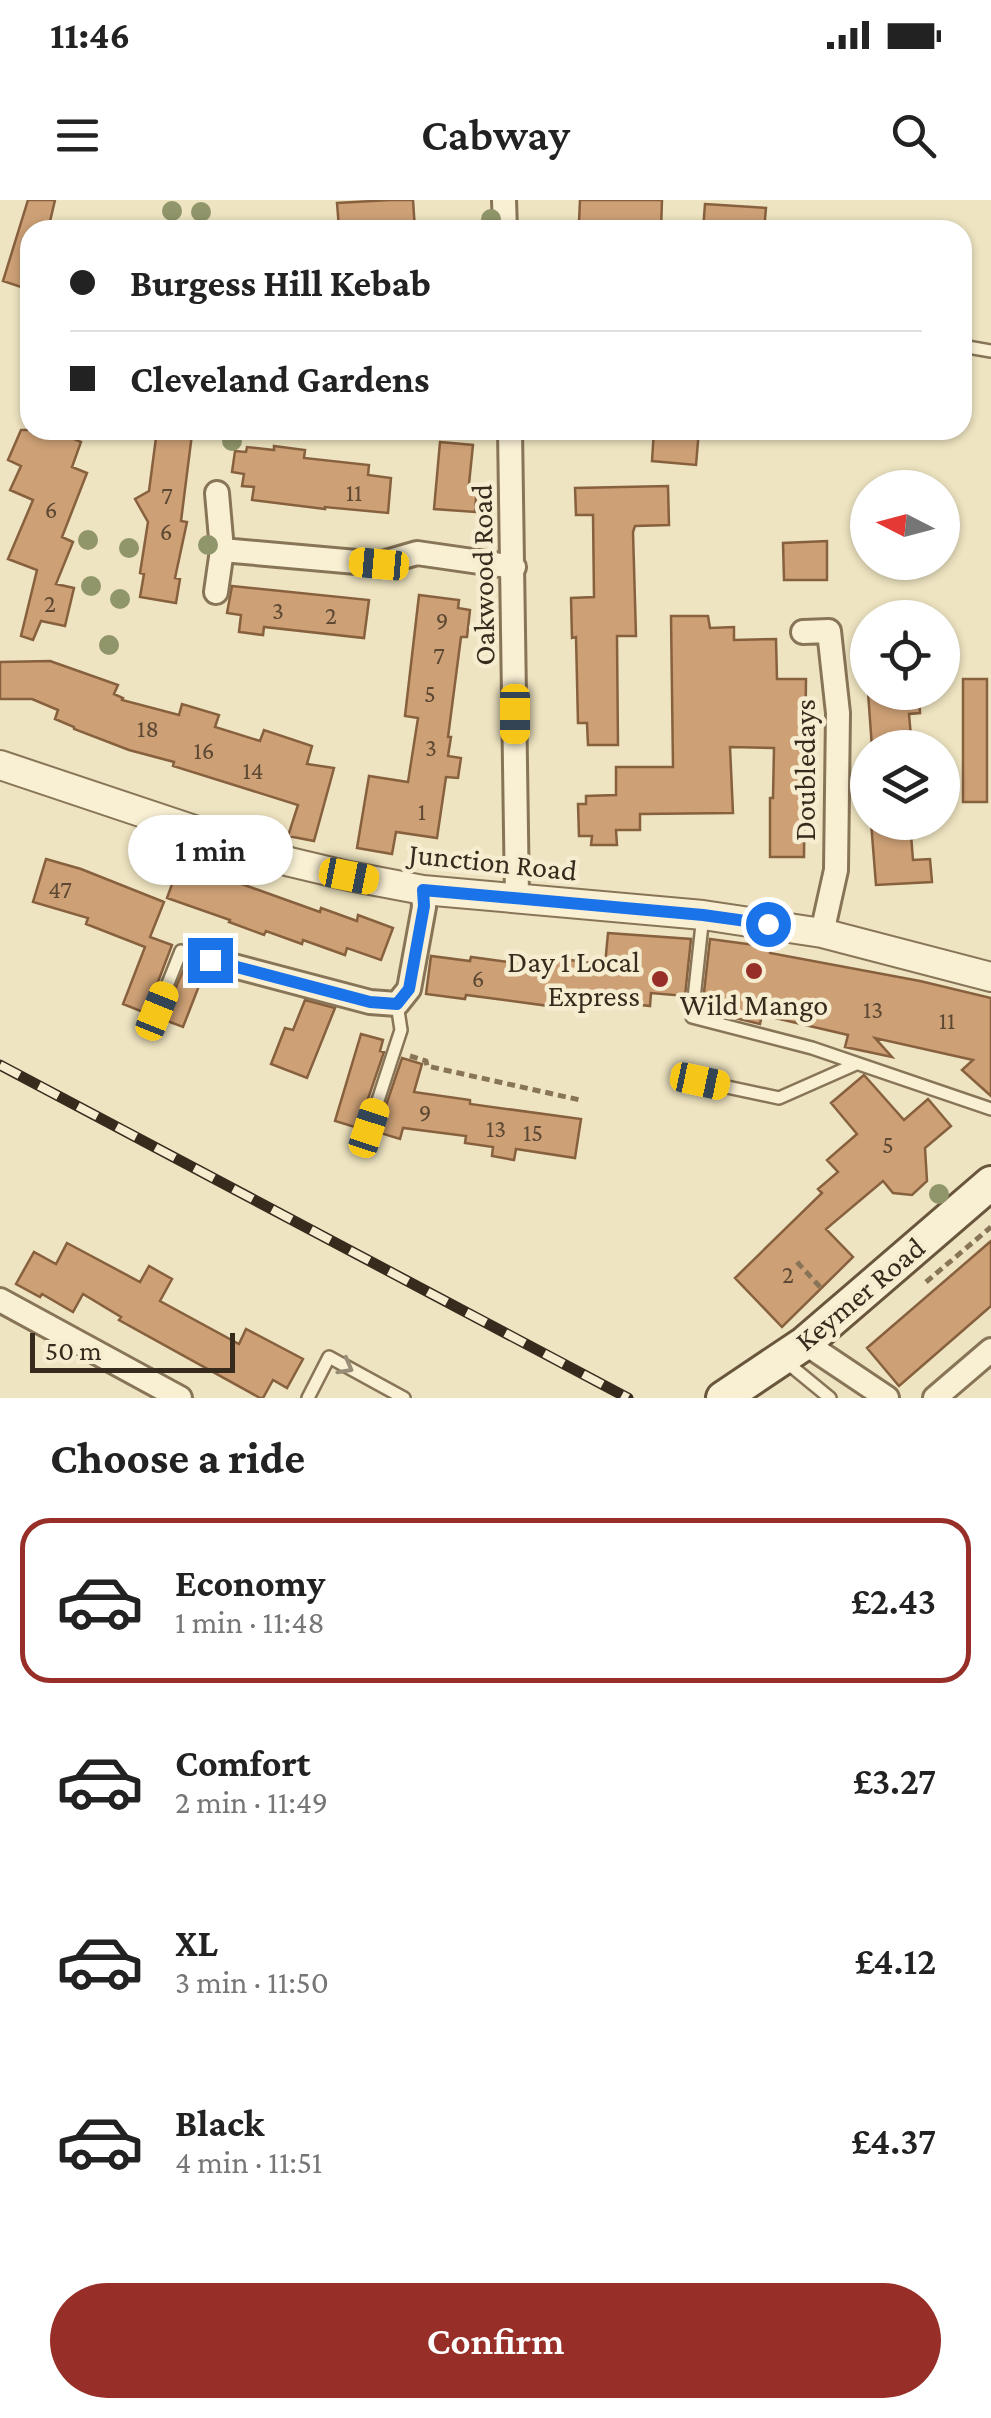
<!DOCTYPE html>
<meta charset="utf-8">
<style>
body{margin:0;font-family:"Crimson Pro",serif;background:#f6f6f6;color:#222;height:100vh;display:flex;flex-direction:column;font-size:38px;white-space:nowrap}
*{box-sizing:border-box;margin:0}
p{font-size:32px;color:#767676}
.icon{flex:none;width:55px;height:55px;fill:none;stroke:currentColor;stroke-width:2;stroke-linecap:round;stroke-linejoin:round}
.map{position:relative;height:1198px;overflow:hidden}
.drawer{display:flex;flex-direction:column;background:#fff;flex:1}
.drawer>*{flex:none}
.banner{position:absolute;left:20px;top:20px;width:952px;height:220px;border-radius:30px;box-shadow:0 2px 8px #0004;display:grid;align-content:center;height:220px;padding:0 50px;background:#fff}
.needle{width:65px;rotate:276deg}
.tools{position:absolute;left:850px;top:270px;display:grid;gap:20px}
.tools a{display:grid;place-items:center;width:110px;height:110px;border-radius:50%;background:#fff;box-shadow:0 2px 8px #0004;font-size:50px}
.scale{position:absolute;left:30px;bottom:25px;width:205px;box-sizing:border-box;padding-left:10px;border:5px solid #372b1d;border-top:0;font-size:28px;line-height:35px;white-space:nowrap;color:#372b1d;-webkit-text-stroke:8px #f6edd0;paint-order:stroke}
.end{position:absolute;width:45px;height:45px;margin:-22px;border:12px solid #1a73e8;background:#fff;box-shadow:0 0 0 5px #fff}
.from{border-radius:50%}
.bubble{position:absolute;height:70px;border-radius:35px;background:#fff;box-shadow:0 2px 8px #0004;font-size:32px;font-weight:600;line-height:70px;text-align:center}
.car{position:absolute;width:30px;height:60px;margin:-30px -15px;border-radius:12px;box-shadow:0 0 8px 2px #0007;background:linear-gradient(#f5c518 24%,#345 0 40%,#f5c518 0 76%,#345 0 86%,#f5c518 0)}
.banner b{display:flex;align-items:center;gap:35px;height:95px;font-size:38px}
.banner b+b{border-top:2px solid #e0e0e0}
.banner i{width:25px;height:25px;background:#222}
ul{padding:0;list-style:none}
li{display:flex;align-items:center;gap:30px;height:165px;margin:0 20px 15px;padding:0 30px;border:5px solid transparent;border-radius:30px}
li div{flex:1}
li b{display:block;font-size:38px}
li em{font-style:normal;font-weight:600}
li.selected{border-color:#972e28}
li>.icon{width:90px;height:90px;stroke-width:1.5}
h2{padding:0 50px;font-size:45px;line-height:120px}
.action{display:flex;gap:20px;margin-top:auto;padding:20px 50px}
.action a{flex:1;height:115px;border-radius:60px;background:#972e28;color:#fff;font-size:40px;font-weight:600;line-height:115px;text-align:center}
.status{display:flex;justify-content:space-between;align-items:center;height:70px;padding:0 50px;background:#fff;direction:ltr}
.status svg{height:28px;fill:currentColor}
header{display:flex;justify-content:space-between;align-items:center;height:130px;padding:0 50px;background:#fff;font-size:45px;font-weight:600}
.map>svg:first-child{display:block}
.building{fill:#cda076;stroke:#87603e;stroke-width:2.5}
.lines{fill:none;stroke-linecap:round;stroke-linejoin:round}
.service-casing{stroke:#887558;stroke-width:16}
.minor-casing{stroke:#887558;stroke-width:28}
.tertiary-casing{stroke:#887558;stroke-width:32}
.secondary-casing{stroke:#69563c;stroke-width:38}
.path{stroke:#887558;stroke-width:5;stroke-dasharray:8 5;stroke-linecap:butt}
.service{stroke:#f9f0d4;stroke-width:11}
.minor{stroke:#f9f0d4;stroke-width:22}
.tertiary{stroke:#f9f0d4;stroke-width:28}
.secondary{stroke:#f9f0d4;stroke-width:32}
.rail-casing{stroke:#372b1d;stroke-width:11}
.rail{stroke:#f6edd0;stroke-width:8;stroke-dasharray:22;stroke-linecap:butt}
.tree{fill:#90956a}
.oneway{stroke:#988e78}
.route{stroke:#1a73e8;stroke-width:12}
.poi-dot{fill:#972e28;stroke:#f6edd0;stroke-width:4}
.labels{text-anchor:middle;stroke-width:9;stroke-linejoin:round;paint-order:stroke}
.number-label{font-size:25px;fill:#5c4833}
.street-label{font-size:30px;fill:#372b1d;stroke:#f6edd0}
.poi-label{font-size:30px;fill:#372b1d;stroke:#f6edd0;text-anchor:end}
</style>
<div class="status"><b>11:46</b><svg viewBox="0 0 49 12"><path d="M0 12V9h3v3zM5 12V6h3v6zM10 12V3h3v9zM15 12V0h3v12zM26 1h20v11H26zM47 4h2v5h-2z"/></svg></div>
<header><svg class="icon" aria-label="menu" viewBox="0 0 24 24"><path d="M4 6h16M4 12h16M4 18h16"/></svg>Cabway<svg class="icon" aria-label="search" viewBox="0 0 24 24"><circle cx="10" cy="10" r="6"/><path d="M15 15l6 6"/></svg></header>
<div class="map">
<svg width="991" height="1198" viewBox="0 0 991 1198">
<rect width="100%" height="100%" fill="#eee4c1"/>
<path class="building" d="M28 0H55L48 30H30V90L3 81Z
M390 0H413L415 30H366V26L339 28 337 3Z
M580 0H662L661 30H609V23L579 22Z
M705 4 766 8 764 30H703Z
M21 230H67L65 235 81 242 72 267 87 273 62 337 73 342 56 384 74 388 65 426 41 421 33 440 21 436 37 370 8 359 33 300 10 290 21 266 8 260Z
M157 230 192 234 181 321 187 322 175 378 180 379 176 403 140 397 144 374 140 373 148 322 135 299 149 291Z
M654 230H699L696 265 652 261Z
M440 242 473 245 469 284 477 285 475 312 434 309Z
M274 246 305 250 304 258 369 265 368 275 391 278 388 313 325 307V309L252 300 254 287 242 286 244 274 232 272 235 251 246 252 247 247 274 250Z
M668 286 669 325 635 326 633 332 636 436H617L618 545H588L587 523H578L576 437 572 438 571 398 594 397 593 315H576L575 288Z
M827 341V380H784L783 343Z
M232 386 369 400 364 438 264 427 263 435 239 432 241 415 227 413Z
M419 395 459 400 458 408 470 410 467 437H461L448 537H451L448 556 461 558 458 578 446 577 437 638 396 632 392 654 357 648 369 576 408 582 418 518 405 516Z
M671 416H708L710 428 734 427V440L776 439 777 479H806L804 657H770V598H773L774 548 730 547 733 613 640 614V630H616L617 645H591L592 636H579L578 604H586V596L616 595V567H673Z
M50 461 118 485 114 494 123 498 122 500 179 515 182 504 219 515 215 527 260 541 264 530 312 546 307 564 334 568 314 641 288 636 298 605 173 566 174 562 129 550 74 529V527L55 519 58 510 32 499H0V462Z
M963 479H987V602H963Z
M868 492H919L920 513 909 514 912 548H872Z
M871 622H910L913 660 930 659 932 682 876 685Z
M46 659 81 669 164 702 150 737 172 745 148 808V814L123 804 145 747 86 724 88 718 33 702Z
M180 662 320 712 321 708 357 721 358 715 393 728 381 760 347 748 345 755 303 740 302 744 266 731 264 735 229 722 230 720 167 698Z
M608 733 691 739 685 796 651 793 650 806 551 794 549 806 466 795 465 799 426 794 431 756 470 761 471 757 516 763 517 756 555 762 556 758 605 765Z
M710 739 770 747V753L920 781 991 798V896L962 870 973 860 875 838 892 857 845 847 848 835 762 815 760 824 702 810Z
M187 762 198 766 204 773 183 827 162 819Z
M305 800 335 808 307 878 271 864 285 828 293 830Z
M361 834 383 840 380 851 384 852 358 928 335 921Z
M402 858 422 864 414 892 470 900V904L581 919 575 958 516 949 514 960 492 956 493 947 465 943 466 936 403 928 400 939 377 932Z
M864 875 904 920 928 899 951 926 925 948 927 981 912 995 893 993 883 981 826 1029 853 1057 782 1127 735 1078 822 993 818 989 838 972 827 960 857 934 831 903Z
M991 1041V1106L899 1186 867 1148Z
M67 1043 140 1082 149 1066 172 1079 160 1101 239 1144 246 1129 303 1159 287 1188 273 1180 263 1198H260L119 1120 121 1117 83 1094 73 1112 42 1094 40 1097 16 1084 34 1052 56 1064Z"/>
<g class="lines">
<defs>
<path id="service" d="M962 146 991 151
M703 715 692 817 812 848 991 909
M157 811 181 751 211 760
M699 881 779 898 856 864
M369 928 401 830 397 804
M785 1161 830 1198
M308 1198 329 1157 404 1198"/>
<path id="minor" d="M504 0 505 30
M510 230 517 698
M222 350 379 364 417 353 514 367
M216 392 222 350 217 293
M803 432 829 431 838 513 836 670 822 733
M211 760 370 802 397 804 409 789 424 707 423 690
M0 1100 180 1198
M805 1143 887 1198
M935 1198 991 1150"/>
<path id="tertiary" d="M0 565 290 662 349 676 423 690 703 715 822 733 991 777"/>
<path id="secondary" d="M723 1198 805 1143 991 983"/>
</defs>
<use href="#service" class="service-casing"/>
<use href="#minor" class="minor-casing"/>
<use href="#tertiary" class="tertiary-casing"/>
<use href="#secondary" class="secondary-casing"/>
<path class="path" d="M410 856 426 861 427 866 580 900
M797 1062 822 1089
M926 1082 991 1027"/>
<use href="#service" class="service"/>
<use href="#minor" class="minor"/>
<use href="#tertiary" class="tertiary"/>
<use href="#secondary" class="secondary"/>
<defs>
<path id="rail" d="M0 865 628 1198"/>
</defs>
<use href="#rail" class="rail-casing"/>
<use href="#rail" class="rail"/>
</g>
<g class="tree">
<circle cx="172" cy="11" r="10"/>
<circle cx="201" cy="12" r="10"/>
<circle cx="491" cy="19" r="10"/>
<circle cx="232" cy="241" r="10"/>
<circle cx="88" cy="340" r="10"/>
<circle cx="208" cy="345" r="10"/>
<circle cx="129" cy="348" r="10"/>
<circle cx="91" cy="386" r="10"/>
<circle cx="120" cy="399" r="10"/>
<circle cx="109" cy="445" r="10"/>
<circle cx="939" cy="994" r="10"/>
</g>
<defs><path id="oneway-chevron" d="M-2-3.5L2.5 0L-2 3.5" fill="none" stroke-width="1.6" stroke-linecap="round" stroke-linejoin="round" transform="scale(2.5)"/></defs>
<use class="oneway" href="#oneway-chevron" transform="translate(346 1167) rotate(29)"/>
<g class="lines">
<path class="route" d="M210 760 370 802 397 804 409 789 424 706 423 690 703 715 768 724"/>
</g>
<g class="poi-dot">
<circle cx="754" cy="771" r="10"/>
<circle cx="660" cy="779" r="10"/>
</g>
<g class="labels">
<g class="number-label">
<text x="354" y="301">11</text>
<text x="167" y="304">7</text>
<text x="51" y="318">6</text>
<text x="166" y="340">6</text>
<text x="50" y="412">2</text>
<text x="278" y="419">3</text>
<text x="331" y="424">2</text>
<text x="442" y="429">9</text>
<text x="439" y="464">7</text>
<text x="430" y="502">5</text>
<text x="148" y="537">18</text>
<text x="431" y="556">3</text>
<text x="204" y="559">16</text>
<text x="253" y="579">14</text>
<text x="422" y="620">1</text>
<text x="60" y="698">47</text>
<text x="478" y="787">6</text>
<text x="873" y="818">13</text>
<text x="947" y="829">11</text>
<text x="425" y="921">9</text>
<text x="496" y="937">13</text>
<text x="533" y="941">15</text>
<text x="888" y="953">5</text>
<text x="788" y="1083">2</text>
</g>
<g class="street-label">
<text transform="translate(483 375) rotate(-91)" y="10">Oakwood Road</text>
<text transform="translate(805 570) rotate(-90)" y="10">Doubledays</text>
<text transform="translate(493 662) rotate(6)" y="10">Junction Road</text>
<text transform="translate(860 1094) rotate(-40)" y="10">Keymer Road</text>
</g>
<g class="poi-label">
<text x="640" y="772">Day 1 Local<tspan x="640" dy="34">Express</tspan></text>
<text x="754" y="815" text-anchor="middle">Wild Mango</text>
</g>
</g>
</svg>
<div class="tools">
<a><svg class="needle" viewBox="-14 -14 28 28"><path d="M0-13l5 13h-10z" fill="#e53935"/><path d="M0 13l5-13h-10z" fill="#767676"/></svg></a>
<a><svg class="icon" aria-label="locate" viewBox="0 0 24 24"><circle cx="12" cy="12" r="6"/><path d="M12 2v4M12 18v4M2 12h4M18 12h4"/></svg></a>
<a><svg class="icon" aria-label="layers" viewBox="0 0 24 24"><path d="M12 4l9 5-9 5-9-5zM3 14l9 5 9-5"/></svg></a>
</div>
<div class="scale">50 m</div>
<i class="end from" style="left:768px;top:724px"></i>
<i class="end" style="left:210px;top:760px"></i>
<div class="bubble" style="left:128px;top:615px;width:165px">1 min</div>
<i class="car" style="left:379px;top:364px;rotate:275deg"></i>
<i class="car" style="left:515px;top:514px;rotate:180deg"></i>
<i class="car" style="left:349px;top:676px;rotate:101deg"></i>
<i class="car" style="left:157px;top:811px;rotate:22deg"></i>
<i class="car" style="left:700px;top:881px;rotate:102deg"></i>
<i class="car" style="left:369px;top:928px;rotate:18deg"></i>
<div class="banner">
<b><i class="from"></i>Burgess Hill Kebab</b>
<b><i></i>Cleveland Gardens</b>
</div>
</div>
<section class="drawer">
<h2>Choose a ride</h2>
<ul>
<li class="selected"><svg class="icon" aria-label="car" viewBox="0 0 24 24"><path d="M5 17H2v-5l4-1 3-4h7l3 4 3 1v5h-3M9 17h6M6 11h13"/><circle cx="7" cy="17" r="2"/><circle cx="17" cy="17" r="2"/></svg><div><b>Economy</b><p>1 min · 11:48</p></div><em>£2.43</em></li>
<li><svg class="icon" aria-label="car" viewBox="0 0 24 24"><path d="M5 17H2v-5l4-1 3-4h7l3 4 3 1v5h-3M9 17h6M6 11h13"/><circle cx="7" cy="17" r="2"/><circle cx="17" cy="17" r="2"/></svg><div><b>Comfort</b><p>2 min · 11:49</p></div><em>£3.27</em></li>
<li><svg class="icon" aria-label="car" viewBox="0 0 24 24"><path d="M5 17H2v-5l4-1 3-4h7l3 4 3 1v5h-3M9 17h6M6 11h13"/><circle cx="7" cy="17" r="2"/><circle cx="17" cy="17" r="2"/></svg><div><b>XL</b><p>3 min · 11:50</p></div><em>£4.12</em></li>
<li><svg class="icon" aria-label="car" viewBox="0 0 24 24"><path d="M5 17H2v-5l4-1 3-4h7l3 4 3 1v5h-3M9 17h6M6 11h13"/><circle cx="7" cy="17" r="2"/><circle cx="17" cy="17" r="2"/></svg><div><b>Black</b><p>4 min · 11:51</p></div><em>£4.37</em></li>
</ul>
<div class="action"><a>Confirm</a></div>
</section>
